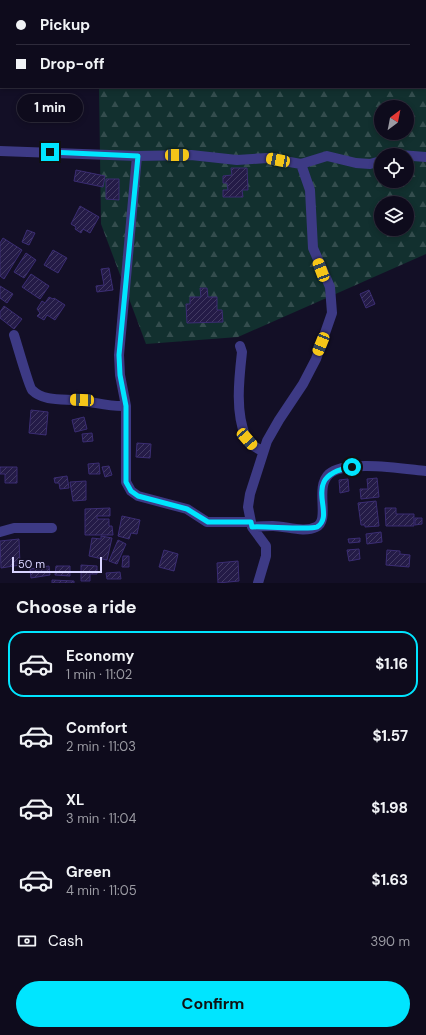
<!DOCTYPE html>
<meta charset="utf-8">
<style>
body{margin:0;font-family:"DM Sans",sans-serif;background:#171425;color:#f1f3f6;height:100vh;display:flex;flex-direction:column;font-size:15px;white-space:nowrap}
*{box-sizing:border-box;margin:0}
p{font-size:13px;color:#9b9ba3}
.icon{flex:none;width:22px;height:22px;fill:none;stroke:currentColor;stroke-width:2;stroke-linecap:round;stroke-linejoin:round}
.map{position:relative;height:583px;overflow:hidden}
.drawer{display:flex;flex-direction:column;background:#0e0b1c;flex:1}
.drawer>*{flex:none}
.top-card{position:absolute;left:0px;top:0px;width:426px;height:88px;box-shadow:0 2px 6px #0003,0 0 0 1px #2e2b3b;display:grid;align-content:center;height:88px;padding:0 16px;background:#0e0b1c}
.needle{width:26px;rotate:32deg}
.controls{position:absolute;left:374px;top:100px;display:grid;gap:8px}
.controls a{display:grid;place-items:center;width:40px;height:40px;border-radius:50%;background:#0e0b1c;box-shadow:0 2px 6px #0003,0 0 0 1px #2e2b3b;font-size:20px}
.scale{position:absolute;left:12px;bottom:10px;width:90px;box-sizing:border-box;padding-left:4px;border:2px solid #d9d4ff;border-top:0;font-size:11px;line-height:14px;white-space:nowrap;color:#d9d4ff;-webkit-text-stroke:3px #130f26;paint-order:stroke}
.end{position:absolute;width:18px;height:18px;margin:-9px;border:5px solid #00e5ff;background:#111;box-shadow:0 0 0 2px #111}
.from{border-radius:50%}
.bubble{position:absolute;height:28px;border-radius:14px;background:#0e0b1c;box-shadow:0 2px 6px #0003,0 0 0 1px #2e2b3b;font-size:13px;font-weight:700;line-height:28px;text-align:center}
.car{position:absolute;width:12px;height:24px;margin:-12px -6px;border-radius:5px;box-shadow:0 0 3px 1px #0007;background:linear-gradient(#f5c518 24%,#345 0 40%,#f5c518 0 76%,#345 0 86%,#f5c518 0)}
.top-card b{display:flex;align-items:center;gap:14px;height:38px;font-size:15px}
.top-card b+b{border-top:1px solid #2e2b3b}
.top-card i{width:10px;height:10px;background:#f1f3f6}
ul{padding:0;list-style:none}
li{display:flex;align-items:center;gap:12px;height:66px;margin:0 8px 6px;padding:0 8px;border:2px solid transparent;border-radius:16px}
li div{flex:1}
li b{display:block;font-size:15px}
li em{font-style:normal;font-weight:700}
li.selected{border-color:#00e5ff}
li>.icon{width:36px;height:36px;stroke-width:1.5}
h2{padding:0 16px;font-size:18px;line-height:48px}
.pay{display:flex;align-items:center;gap:10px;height:44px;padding:0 16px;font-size:15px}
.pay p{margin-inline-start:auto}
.action{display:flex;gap:8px;margin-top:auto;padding:8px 16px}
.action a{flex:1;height:46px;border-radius:24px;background:#00e5ff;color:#111;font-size:16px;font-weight:700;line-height:46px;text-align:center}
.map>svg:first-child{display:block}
.forest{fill:url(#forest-firs);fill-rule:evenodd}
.building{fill:url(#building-hatch);stroke:#3b2d73}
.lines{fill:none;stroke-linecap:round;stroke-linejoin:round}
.minor{stroke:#3d3a85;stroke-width:10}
.route{stroke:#00e5ff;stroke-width:5}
</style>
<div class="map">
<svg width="426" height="583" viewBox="0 0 426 583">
<defs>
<pattern id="forest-firs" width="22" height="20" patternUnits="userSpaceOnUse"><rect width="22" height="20" fill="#12302f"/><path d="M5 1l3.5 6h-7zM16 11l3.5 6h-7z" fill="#344d4e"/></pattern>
<pattern id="building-hatch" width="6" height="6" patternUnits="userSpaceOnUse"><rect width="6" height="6" fill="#241b47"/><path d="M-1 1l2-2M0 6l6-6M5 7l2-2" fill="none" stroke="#433b63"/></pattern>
</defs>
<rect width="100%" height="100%" fill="#130f26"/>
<path class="forest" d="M28 0H426V254L238 337 146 344 101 224 99 87H425V1H25ZM381 107H407V133H381ZM381 155H407V181H381ZM381 203H407V229H381Z"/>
<path class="building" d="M231 168H247L248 190H242L243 197H223V190H228L227 183H223V176L232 175Z
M76 170 105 176 103 187 74 181Z
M106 179H119V200L106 199Z
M80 206 99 217 90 233 83 229 81 233 75 229 76 227 71 224Z
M27 230 35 233 29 245 22 242Z
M3 238 22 250 4 279 0 276V243Z
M53 250 67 258 58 273 44 265Z
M26 253 36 260 24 278 14 272Z
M109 268 113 290 97 292 96 286 104 285 101 269Z
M31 274 49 286 40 299 22 287Z
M0 286 13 294 7 303 0 298Z
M200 288H207L208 297H217V310H222L223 322 187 323 186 304H190V297H201Z
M369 290 375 304 366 308 360 294Z
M49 297 53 299 54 298 65 305 55 320 47 315 44 320 37 316 40 313 37 309 42 301 45 303Z
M4 306 22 319 14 329 0 318V312Z
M31 410 48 412 46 435 29 433Z
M84 417 87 429 75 432 72 420Z
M92 433 93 441 83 442 82 434Z
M137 443 151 444 150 458 136 457Z
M99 463 100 474H89L88 464Z
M109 466 112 475 105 477 102 467Z
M0 467H17V483H5V474H0Z
M67 476 69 488 60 489 59 483H55L54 478Z
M377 478 379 497 361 499 360 489H368L367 479Z
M348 479 349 491 340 493 339 480Z
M86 481V500L73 501 70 482Z
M376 501 379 526 365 527V525H361L358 503Z
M110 508V516H97V519H109V526H112L113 535H85V509Z
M385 508H396V514H414V526H386Z
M122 516 140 520 137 534 131 533 129 539 118 536Z
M415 518H422V524L415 525Z
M381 532 382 542 367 544 366 534Z
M101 536 112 538 107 560 89 556 92 538 101 539Z
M360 538V542L349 543 348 539Z
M19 539 20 565 1 568 0 541Z
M118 540 126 544 117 564 109 561Z
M359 549 360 559 349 561 347 550Z
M164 550 178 554 174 571 159 567Z
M387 550 400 551V554L410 555 409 567 386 565Z
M123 556H129V567H122Z
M238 561 239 581 218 583 217 563Z
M81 565 97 566V574H90V581H81Z
M49 566 50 575 31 578 30 569Z
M56 566H70V576L55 575Z
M120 572 121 579H107L106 573Z
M52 580 74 581V583H52Z"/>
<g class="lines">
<path class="minor" d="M0 151 137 156 191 155 237 160 267 158 301 164 327 156 356 163 370 164 381 161
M400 155 426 157
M137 156 119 355 120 375 126 406V482L131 491 138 496 187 509 207 522H251
M14 335C17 344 29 387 32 390 45 403 68 398 83 401 98 403 111 407 126 406
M240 346 242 352C239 379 235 412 246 438 250 445 256 448 263 451
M252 527C259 526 266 526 273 526 286 526 304 533 316 527 331 520 314 488 329 474 345 459 405 469 426 471
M0 532 14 528H52
M258 583 266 556V546L252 527 248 507 250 494 267 441 279 420 303 384 316 359 332 313 330 287 313 248 310 190 301 164"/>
</g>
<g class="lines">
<path class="route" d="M50 152 138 156 119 355 120 375 126 406V482L131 491 138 496 187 509 208 522H251L252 527C263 526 311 530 317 527 338 514 297 476 352 467"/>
</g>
</svg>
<div class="controls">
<a><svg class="needle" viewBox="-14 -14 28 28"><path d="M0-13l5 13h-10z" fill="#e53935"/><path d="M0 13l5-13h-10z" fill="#9b9ba3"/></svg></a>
<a><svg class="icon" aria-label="locate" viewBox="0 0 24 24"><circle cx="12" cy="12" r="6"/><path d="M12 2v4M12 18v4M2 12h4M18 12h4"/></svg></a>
<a><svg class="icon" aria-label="layers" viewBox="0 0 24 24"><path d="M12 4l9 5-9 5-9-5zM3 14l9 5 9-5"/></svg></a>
</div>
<div class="scale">50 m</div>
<i class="end from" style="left:352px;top:467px"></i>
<i class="end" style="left:50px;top:152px"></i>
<div class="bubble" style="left:17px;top:94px;width:66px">1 min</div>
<i class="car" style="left:177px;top:155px;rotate:89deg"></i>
<i class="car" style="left:278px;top:160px;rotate:281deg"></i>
<i class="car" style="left:321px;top:270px;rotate:339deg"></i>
<i class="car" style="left:321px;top:344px;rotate:202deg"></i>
<i class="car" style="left:82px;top:400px;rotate:272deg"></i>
<i class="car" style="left:247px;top:439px;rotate:139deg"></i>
<div class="top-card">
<b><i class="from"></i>Pickup</b>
<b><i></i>Drop-off</b>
</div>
</div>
<section class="drawer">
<h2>Choose a ride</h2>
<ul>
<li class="selected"><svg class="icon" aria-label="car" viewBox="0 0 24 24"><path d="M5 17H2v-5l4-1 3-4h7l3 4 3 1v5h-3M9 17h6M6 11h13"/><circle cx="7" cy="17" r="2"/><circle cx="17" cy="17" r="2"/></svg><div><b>Economy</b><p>1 min · 11:02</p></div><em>$1.16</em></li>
<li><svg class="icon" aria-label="car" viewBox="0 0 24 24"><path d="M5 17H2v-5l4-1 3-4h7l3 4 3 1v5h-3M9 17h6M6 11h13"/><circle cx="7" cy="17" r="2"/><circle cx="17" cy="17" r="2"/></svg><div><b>Comfort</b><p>2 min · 11:03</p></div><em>$1.57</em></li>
<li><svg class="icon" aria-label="car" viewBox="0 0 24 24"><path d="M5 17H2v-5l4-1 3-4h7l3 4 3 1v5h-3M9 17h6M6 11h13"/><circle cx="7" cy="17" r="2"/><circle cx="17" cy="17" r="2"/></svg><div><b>XL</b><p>3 min · 11:04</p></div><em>$1.98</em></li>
<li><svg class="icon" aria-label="car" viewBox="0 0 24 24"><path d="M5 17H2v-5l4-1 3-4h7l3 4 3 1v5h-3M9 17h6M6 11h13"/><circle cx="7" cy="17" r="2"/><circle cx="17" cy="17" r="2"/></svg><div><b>Green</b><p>4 min · 11:05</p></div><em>$1.63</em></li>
</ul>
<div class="pay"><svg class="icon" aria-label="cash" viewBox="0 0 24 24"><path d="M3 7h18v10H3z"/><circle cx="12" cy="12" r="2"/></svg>Cash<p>390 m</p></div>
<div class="action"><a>Confirm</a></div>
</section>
